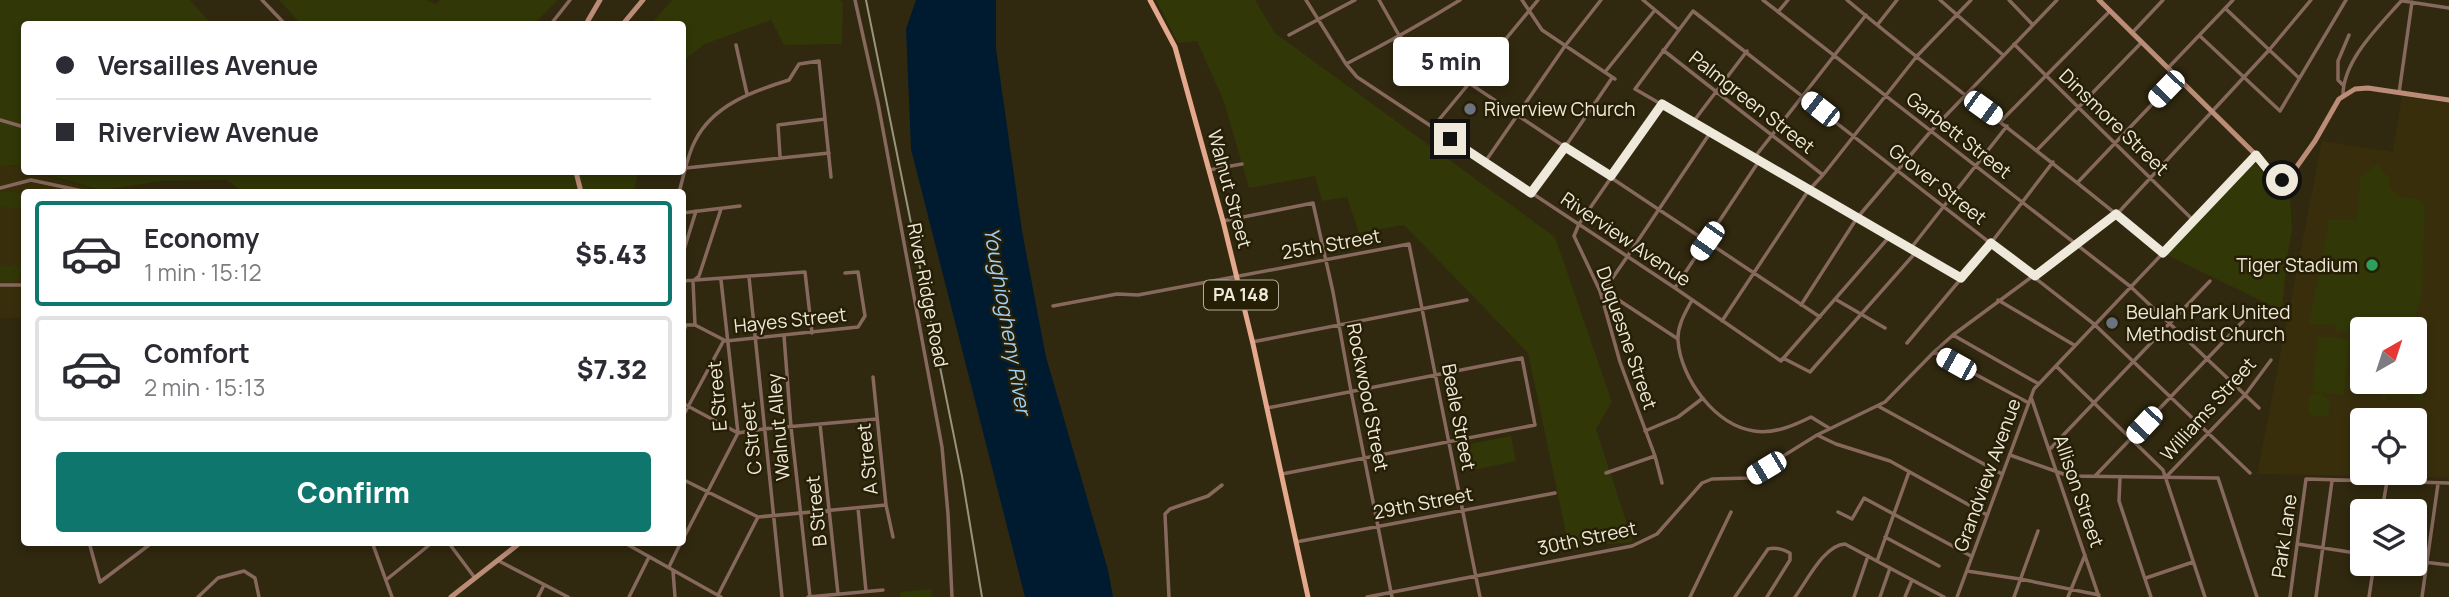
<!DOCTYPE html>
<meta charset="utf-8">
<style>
body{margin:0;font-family:Manrope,sans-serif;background:#f7f7f7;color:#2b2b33;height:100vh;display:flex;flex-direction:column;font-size:26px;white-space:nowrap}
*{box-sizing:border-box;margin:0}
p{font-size:23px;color:#7c7c81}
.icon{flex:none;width:38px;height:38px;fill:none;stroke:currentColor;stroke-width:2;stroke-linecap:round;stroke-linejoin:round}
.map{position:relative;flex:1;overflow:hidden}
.sheet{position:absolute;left:21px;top:189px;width:665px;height:357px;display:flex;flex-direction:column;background:#fff;border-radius:7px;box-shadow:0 4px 10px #0003}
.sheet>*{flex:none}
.banner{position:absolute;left:21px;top:21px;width:665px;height:154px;border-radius:7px;box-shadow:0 4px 10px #0003;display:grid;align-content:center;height:154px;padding:0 35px;background:#fff}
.needle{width:46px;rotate:39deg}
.buttons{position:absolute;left:2350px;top:317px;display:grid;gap:14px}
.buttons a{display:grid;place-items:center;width:77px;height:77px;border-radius:7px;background:#fff;box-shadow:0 4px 10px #0003;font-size:35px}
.end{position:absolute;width:32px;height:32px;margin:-16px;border:9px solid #eee9da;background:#111;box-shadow:0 0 0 4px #111}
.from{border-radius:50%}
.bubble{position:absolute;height:49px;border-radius:7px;background:#fff;box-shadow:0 4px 10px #0003;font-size:23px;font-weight:800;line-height:49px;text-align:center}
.car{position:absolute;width:21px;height:42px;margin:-21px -10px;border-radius:9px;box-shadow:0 0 5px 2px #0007;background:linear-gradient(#fff 24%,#345 0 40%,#fff 0 76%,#345 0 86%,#fff 0)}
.banner b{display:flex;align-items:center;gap:24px;height:66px;font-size:26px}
.banner b+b{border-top:2px solid #e1e1e2}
.banner i{width:18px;height:18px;background:#2b2b33}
ul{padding:12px 0 0;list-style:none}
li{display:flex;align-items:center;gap:21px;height:105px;margin:0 14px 10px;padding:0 21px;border:4px solid #e1e1e2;border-radius:7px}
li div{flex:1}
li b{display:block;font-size:26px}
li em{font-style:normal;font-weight:800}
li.on{border-color:#0f766e}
li>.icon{width:63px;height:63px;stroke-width:1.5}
.action{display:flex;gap:14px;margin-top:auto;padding:14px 35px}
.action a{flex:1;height:80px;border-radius:7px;background:#0f766e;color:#fff;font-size:28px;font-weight:800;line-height:80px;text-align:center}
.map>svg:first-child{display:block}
.built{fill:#382e0c;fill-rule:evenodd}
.green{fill:#313707}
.water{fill:#001b30}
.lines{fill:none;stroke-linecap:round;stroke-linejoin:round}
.street{stroke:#86695c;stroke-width:3.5}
.secondary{stroke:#bb8c78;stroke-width:5}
.primary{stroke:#e4a88d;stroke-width:5}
.rail{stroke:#99937f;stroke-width:2}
.route{stroke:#eee9da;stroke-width:9}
.worship-dot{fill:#6b7280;stroke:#261f05;stroke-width:2.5}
.leisure-dot{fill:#2e9e5b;stroke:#261f05;stroke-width:2.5}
.labels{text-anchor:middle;stroke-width:5;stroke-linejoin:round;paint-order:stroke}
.shield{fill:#261f05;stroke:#b2ac9a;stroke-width:2}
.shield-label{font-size:18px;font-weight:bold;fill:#eee9da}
.street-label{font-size:19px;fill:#eee9da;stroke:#261f05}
.poi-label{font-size:19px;fill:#eee9da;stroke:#261f05;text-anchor:start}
.water-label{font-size:21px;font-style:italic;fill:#9ecff6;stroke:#261f05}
</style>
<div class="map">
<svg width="2449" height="597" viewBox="0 0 2449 597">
<rect width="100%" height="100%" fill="#30280f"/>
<path class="built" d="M2402 96 2449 103V478L2257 474 2322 141 2393 152ZM2362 329H2415V382H2362ZM2362 420H2415V472H2362Z
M12 165 24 168V172H35L103 192H24V317L5 319 0 318V167Z"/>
<path class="green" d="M0 0H190L211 24H24V168L12 165 0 167Z
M279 0H426L436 4 440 0H558L534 24H301Z
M672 0H840L843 3 842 44 784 45 771 20 705 44 683 61 682 24H651Z
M1156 0H1255L1275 33 1555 237 1612 402 1596 429 1633 542 1569 547 1528 353 1404 225 1359 233 1347 197 1322 201 1315 176 1249 188 1224 102 1197 41 1178 43Z
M2254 162 2272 183 2290 196 2292 230 2287 257 2282 311 2167 255Z
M2377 164 2391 180 2388 186 2398 196 2420 200 2425 205 2422 293 2413 327 2362 329V335L2336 331V325L2309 324 2329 220H2357L2360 177Z
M35 172H638L634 192H244L226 180 162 181 102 190Z
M6 191 24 195V210L3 207 0 209V193Z
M14 264 21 269 19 279 14 282H0V265L11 267Z
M2318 336 2350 339 2344 395 2321 393C2330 399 2332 406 2327 417L2310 415 2308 412 2309 396 2321 393 2312 391Z
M2415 367H2423V401H2415L2414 396H2387L2386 401 2382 400V394H2378V382H2415Z
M1511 436 1516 461 1469 471 1464 445Z
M932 589 931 597H901L900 592Z"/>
<path class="water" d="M916 0H996V49L1022 231 1046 357 1108 570 1113 597H1025L911 149 906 29Z"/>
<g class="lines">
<path class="street" d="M262 0 285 24
M855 0 878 103 942 447 948 514 952 597
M1306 0 1346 64 1357 77 1675 288 1781 361 1890 236
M1379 0 1400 37 1820 317
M1522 0 1542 30 1615 79
M1643 0 1679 30
M1763 0 2131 287 2259 408
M1847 0C1950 87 2060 165 2163 253
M1940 0 2003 55
M2009 0 2032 24
M2403 1 2449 8
M2226 9 2299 78
M1778 12 1788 0
M551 24 570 0
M1878 24 1897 0
M2132 33 2163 0
M1289 35 1355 0
M2200 36 2280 111 2346 0
M2014 44 2194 221
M736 45 747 94
M1663 50 1823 175
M1346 64C1385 44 1423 23 1460 0
M2168 68 2233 0
M1605 72 1655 10
M2343 85 2338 80V61L2349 35
M1635 89 1693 11 2094 324 2250 473
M1635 89 1961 278
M2399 93 2412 2
M2343 95C2343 60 2380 25 2402 0
M1662 104 1579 224 1574 236 1600 291 1620 362 1655 456 1662 483
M0 120 24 127
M2001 121 2110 11
M1693 122 1747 51
M1433 127 1538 0
M2037 150 2142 42
M780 156 778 125 825 119
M1754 158 1866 15
M1485 162 1565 46 1601 0
M686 168 829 153
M1209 170 1242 164
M2078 182 2178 77
M0 188 31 180 87 192
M679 192C684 176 687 156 695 141 713 105 753 91 789 80L799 64 819 61 831 177
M1531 193 1565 147 1612 78
M682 213 740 206
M1223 221 1313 203 1333 292 1351 391 1392 597
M1911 248 2007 126
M682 256 696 211
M749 277 782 597
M682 281 805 272 812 333
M0 285H24
M1675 288 1759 161
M1600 291 1607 286 1627 257 1710 133
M1600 291 1611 295 1678 339
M1835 299 1885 328
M1692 300C1685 313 1677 326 1678 341 1681 379 1715 425 1754 431 1774 434 1793 426 1811 417L1829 428
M1998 300 2074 345
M1801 305 1857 218 1931 131 2057 0
M1053 306 1117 294 1138 295 1409 244 1480 597
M1722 321 1808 191 1823 175 1917 56 1971 0
M686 325H695L726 341 858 327 865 316 858 272 845 273
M695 325 693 281 699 276 721 209
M1953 335 2039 384
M682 336 686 325
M784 336 791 427 810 597
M1252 342 1467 300
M1907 343 1991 243 2053 162
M1934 352 2027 402
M1783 358 1810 372 1917 251
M2056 366 2163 470 2205 597
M873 377 886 505 893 537
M2031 397 2099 597
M682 403 738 433 763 429 877 419
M1878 406 2002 474
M1267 408 1522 358 1535 425 1282 474
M682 418 724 340
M820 424 838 594
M1645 431 1678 417 1703 398
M1817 435 1836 444 1890 461 1987 515
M2050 449 2210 281
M2010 455 2069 476 2218 478 2257 597
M1606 473 1655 456
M2096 475 2247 317
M2120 477 2119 501 2151 597
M2165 478 2245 395 2271 360
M682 479 758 517 886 505
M858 508 866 591
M2382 511 2387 481
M1838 512 1852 519 1864 498 1971 556
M1885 537 1939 566
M682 541 738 433 721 280
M89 542 100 582 153 542
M372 542 392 597
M448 542 475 578
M623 542 721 597
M1296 542 1555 493
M2298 544 2362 554
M499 561 568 597
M1877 561 1909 472
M2415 561 2449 565
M669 567 681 542
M673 571 675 597
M1967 571 2020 579 2099 595
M2146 578 2193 562
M386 580 433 542
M718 595 758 517
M198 597 218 578 244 571 255 578 259 597
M538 597 544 585
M629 597 649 557
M808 597 883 590
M1169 597 1165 514 1170 509 1208 496 1222 485
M1367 597 1632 546 1657 534 1702 483 1712 479 1748 478 1817 435 1885 402 1934 352 1953 335 2117 214 2270 49 2311 0
M1690 597 1731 512
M1735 597 1768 549C1776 547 1783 549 1790 553V560L1767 597
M1795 597C1807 581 1824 545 1845 544L1944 597
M1854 597 1868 556
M1880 597 1890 568
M1905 597 1912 580
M1957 597 2034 389 2256 155
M2014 597 2038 531
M2068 597 2085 555
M2290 597 2306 479 2449 483
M2316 597 2332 481
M2369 597 2374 564
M2422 597 2438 484"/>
<path class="secondary" d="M2099 0 2256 155 2277 179H2288L2315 141 2339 99 2355 89 2368 88 2449 100
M586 24 600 0
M623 24 643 0
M576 172 581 192
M451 597 521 542"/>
<path class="primary" d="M1150 0 1175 47 1223 221 1253 344 1308 597"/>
<path class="rail" d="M866 0 962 476 982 597"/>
</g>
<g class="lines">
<path class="route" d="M1450 139 1531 193 1565 147 1611 176 1662 104 1961 278 1991 243 2035 276 2116 214 2163 253 2256 155 2273 176 2282 180"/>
</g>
<g class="worship-dot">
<circle cx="1470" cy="109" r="7"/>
<circle cx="2112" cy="323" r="7"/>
</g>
<circle class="leisure-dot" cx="2372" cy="265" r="7"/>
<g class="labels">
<rect class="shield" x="1204" y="280.5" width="74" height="29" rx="5"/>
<g class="shield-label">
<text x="1241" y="301">PA 148</text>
</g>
<g class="street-label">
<text transform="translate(1752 102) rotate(38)" y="7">Palmgreen Street</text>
<text transform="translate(2114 122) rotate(44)" y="7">Dinsmore Street</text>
<text transform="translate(1959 135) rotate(38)" y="7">Garbett Street</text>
<text transform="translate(1938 184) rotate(38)" y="7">Grover Street</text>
<text transform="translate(1230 189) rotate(75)" y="7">Walnut Street</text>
<text transform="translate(1626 239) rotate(34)" y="7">Riverview Avenue</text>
<text transform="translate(1331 244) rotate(-10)" y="7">25th Street</text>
<text transform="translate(928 295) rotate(79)" y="7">River Ridge Road</text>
<text transform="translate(790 320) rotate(-6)" y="7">Hayes Street</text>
<text transform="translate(1627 338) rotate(71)" y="7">Duquesne Street</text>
<text transform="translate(717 396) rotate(-95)" y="7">E Street</text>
<text transform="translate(1368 397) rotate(79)" y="7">Rockwood Street</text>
<text transform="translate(2208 409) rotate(-48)" y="7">Williams Street</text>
<text transform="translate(1459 417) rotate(79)" y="7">Beale Street</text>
<text transform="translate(778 427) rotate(-95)" y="7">Walnut Alley</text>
<text transform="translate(751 438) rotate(-96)" y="7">C Street</text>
<text transform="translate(867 459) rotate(-96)" y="7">A Street</text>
<text transform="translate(1987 475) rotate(-70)" y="7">Grandview Avenue</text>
<text transform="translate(2079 491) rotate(71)" y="7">Allison Street</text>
<text transform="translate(1423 503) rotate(-11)" y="7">29th Street</text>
<text transform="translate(816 511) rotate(-96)" y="7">B Street</text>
<text transform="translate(2284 536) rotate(-82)" y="7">Park Lane</text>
<text transform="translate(1587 538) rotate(-12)" y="7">30th Street</text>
</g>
<g class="poi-label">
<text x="1484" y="116">Riverview Church</text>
<text x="2358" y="272" text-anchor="end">Tiger Stadium</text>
<text x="2126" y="319">Beulah Park United<tspan x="2126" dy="22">Methodist Church</tspan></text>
</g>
<g class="water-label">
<text transform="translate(1007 321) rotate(80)" y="7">Youghiogheny River</text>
</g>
</g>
</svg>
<div class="buttons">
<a><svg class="needle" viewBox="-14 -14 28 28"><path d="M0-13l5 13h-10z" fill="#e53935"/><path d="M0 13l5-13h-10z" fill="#7c7c81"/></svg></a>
<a><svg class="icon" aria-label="locate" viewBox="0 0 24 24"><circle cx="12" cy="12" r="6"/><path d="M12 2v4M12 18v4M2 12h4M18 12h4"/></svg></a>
<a><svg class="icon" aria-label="layers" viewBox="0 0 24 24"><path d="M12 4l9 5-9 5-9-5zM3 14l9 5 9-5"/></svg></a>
</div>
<i class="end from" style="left:2282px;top:180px"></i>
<i class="end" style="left:1450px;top:139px"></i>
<div class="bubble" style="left:1393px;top:37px;width:116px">5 min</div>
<i class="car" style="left:2166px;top:89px;rotate:224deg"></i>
<i class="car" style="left:1983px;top:108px;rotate:126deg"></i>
<i class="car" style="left:1820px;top:109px;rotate:308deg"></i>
<i class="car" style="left:1707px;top:241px;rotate:215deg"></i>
<i class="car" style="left:1956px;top:364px;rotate:299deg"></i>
<i class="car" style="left:2144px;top:425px;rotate:223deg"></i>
<i class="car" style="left:1766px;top:468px;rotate:239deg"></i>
<div class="banner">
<b><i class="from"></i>Versailles Avenue</b>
<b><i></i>Riverview Avenue</b>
</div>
<section class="sheet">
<ul>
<li class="on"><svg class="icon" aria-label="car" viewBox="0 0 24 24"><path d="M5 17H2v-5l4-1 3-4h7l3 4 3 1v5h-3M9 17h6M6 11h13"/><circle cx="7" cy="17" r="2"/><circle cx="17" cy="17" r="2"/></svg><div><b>Economy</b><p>1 min · 15:12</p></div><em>$5.43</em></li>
<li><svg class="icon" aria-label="car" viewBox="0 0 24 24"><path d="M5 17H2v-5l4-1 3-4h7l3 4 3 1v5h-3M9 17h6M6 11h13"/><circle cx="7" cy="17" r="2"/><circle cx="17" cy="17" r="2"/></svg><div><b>Comfort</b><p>2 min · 15:13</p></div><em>$7.32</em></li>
</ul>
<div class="action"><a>Confirm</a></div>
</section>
</div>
